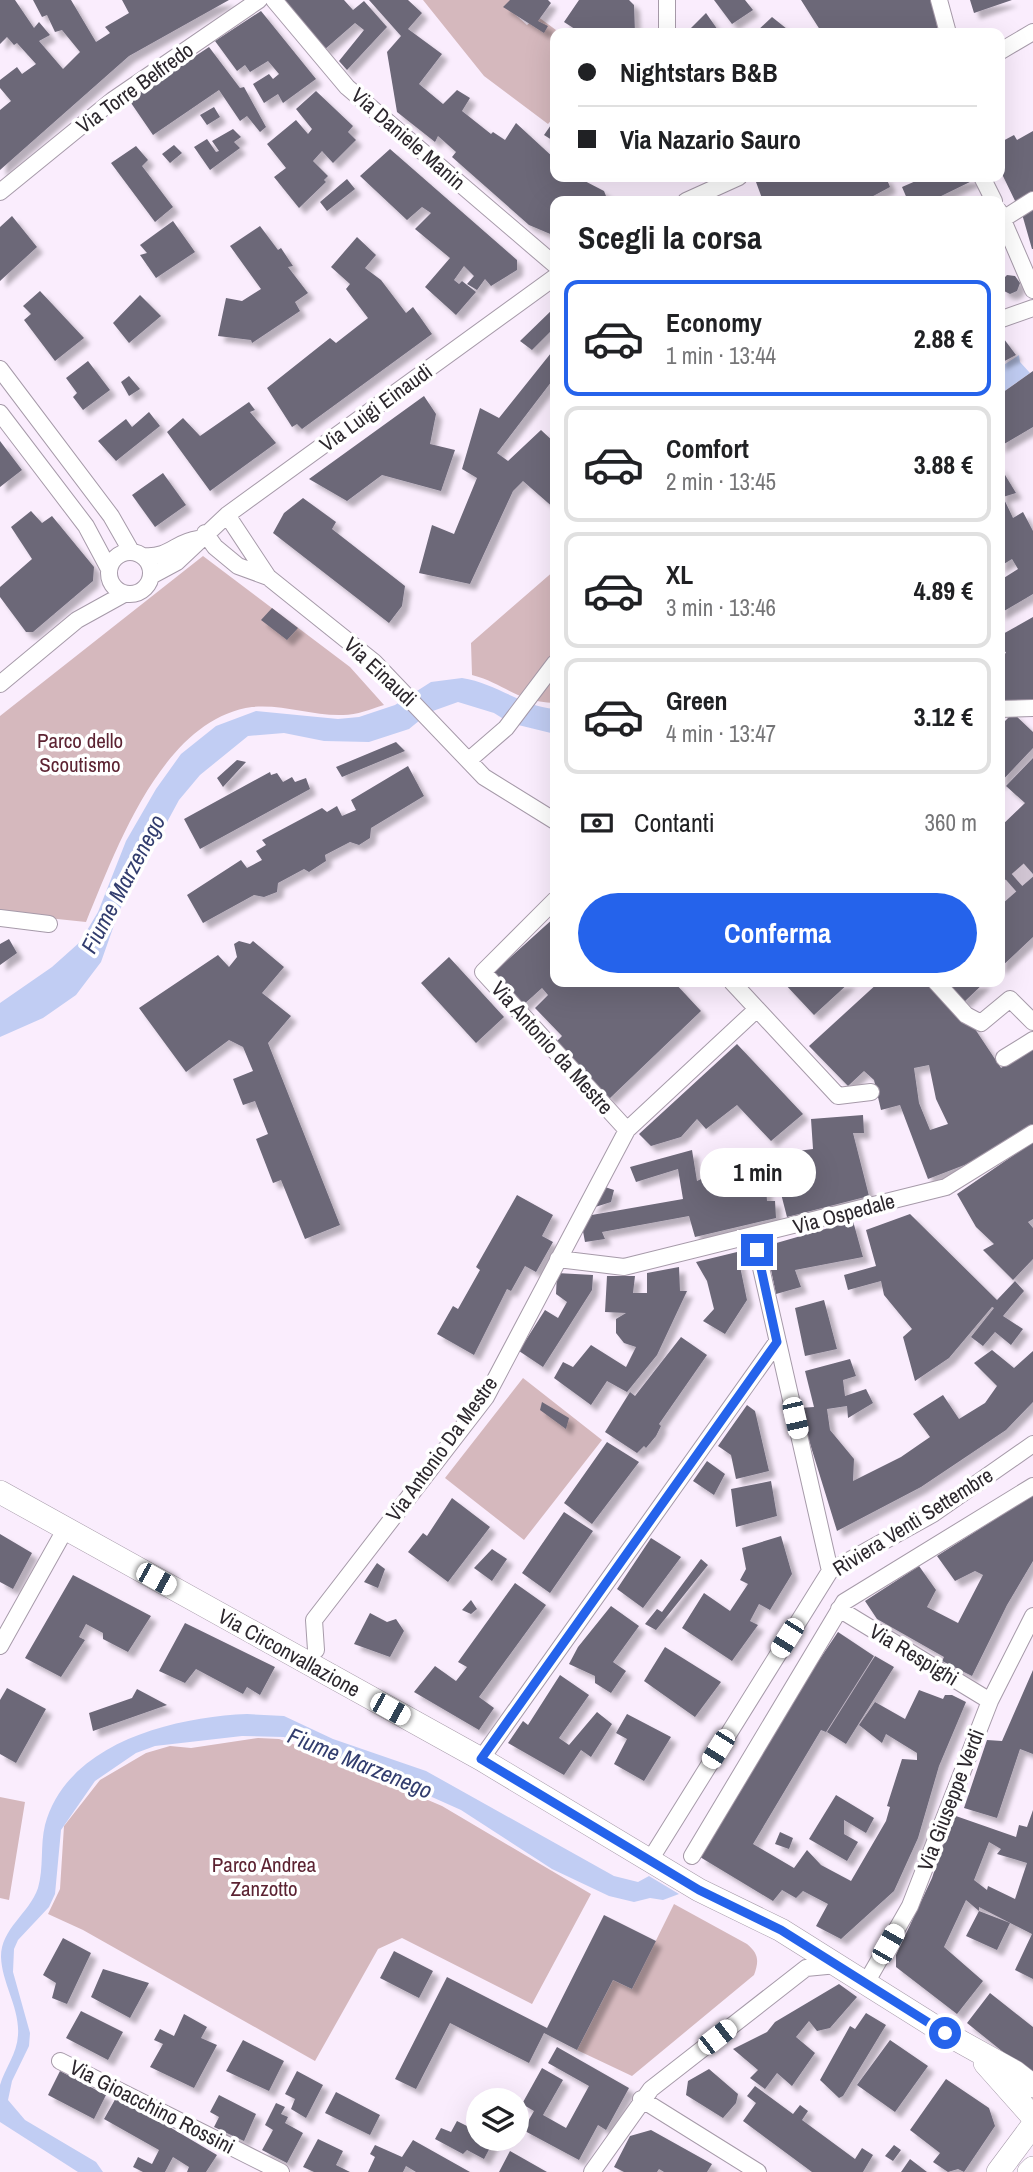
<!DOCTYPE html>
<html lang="it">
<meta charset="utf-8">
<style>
body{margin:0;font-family:"Archivo Narrow",sans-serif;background:#f6f6f6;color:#202124;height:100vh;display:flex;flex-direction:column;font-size:26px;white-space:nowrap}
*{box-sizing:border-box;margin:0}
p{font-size:23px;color:#757577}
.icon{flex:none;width:38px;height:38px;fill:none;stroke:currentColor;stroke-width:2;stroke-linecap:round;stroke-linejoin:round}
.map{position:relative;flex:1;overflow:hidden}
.panel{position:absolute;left:550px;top:196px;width:455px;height:791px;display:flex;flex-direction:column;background:#fff;border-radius:14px;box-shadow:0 7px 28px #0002}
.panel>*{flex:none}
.top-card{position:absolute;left:550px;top:28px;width:455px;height:154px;border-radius:14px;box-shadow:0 7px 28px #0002;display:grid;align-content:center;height:154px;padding:0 28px;background:#fff}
.tools{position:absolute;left:466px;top:2088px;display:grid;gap:14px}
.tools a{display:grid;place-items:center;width:63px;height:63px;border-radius:50%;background:#fff;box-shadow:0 7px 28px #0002;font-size:35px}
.end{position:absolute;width:32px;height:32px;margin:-16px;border:9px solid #2563eb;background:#fff;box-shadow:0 0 0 4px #fff}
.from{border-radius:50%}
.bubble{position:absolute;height:49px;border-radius:24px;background:#fff;box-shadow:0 7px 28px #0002;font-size:23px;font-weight:700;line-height:49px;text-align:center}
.car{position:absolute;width:21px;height:42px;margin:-21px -10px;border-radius:9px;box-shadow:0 0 5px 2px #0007;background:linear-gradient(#fff 24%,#345 0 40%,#fff 0 76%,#345 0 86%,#fff 0)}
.top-card b{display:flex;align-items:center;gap:24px;height:66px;font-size:26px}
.top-card b+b{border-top:2px solid #e0e0e0}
.top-card i{width:18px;height:18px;background:#202124}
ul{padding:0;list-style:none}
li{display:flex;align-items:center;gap:21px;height:116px;margin:0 14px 10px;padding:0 14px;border:4px solid #e0e0e0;border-radius:14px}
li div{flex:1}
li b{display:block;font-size:26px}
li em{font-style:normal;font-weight:700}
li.on{border-color:#2563eb}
li>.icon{width:63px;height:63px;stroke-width:1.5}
h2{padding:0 28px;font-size:32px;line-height:84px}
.pay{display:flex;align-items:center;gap:18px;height:77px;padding:0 28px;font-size:26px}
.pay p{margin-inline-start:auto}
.action{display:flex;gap:14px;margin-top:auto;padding:14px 28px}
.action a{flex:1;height:80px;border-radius:42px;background:#2563eb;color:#fff;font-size:28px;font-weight:700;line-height:80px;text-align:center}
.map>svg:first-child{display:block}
.green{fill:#d5b8bd}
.water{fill:#c1cdf3}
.building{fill:#6c6878;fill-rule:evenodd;filter:url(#shadow)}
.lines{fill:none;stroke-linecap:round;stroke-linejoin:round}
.street-tunnel{stroke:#d1c5d3;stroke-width:16;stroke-dasharray:16 8;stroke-linecap:butt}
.street-casing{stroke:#a69aa9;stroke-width:18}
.secondary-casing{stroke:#a69aa9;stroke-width:24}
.street{stroke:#fff;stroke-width:16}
.secondary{stroke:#fff;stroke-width:23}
.route{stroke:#2563eb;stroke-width:9}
.labels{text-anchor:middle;stroke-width:7;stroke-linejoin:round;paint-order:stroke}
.street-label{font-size:21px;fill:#2c272d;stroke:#fff}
.park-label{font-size:21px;fill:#5c2332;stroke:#fff}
.water-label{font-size:23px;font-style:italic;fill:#323d6e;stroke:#fff}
</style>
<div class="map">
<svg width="1033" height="2172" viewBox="0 0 1033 2172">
<defs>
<filter id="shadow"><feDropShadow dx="6" dy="6" stdDeviation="2" flood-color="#0004"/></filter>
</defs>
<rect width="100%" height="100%" fill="#faedfd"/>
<path class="green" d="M423 0H515L508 8 527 25 537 16 560 33H555V116L548 124 484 76Z
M203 556 350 667 384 705C371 709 357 715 343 715 312 716 283 704 252 707 162 719 116 850 86 922L0 913V716Z
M555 570V703C514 701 506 684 472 675L471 643Z
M523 1378 602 1440 524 1540 445 1478Z
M258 1738 279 1739 318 1753 442 1806 591 1894 532 2004 402 1938 378 1949 315 2061 83 1930 48 1914 60 1889 64 1826 100 1780 146 1753 170 1746 191 1748Z
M0 1797 25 1802 9 1900 0 1898Z
M674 1904 747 1944C759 1954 759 1961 754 1975L632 2076 577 2050 613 1980 632 1989Z"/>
<path class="water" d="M1019 355 1020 362 1030 373 999 395V368Z
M462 678C496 683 520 706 555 709V734L510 723 494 713 458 702 430 712 409 729 369 742 324 741 284 733 248 736 200 775 179 800 119 911 101 962 76 995 43 1018 0 1037V1003L52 967 80 942 98 912 126 841 156 789 181 754 216 726 256 711 338 719 359 717 395 705 431 682Z
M247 1714 284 1716 333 1739 426 1771 614 1876 638 1882 649 1876 679 1894 663 1900 650 1898 634 1902 609 1896 552 1869 461 1810 376 1772 284 1737 242 1736 155 1746 136 1753 95 1781 61 1830 55 1894 49 1907 18 1940 14 1949 13 1972 30 2033 29 2046 12 2081 8 2100 25 2120 96 2162 103 2172H78L0 2122C0 2111 0 2095 0 2085 5 2068 17 2054 18 2035 20 2008 2 1984 1 1957 1 1928 29 1914 38 1888 44 1868 40 1845 45 1825 67 1743 173 1717 247 1714Z"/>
<path class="building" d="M0 0H15L34 28 39 22 50 35 39 41 63 69 80 52 62 30 55 32 47 15 42 17 33 0H71L96 42 110 33 105 27 129 13 122 0H229L129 56 0 170V110L11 101 0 88V80L17 67 22 74 36 64 17 43 14 45 7 37 0 44Z
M284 0H344L353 10 364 1 387 27 347 70 339 61 364 30 355 23 324 50Z
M369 0H408L422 13 408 29 442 54 419 84 443 104 457 90 470 98 462 111 491 134 493 132 505 140 516 123 555 159V177H577L604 191 608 201H555V236L529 225 452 157 456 152 438 136 435 142 397 112 387 52 401 36Z
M510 0H548L551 3 538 21 548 26 544 33 503 7Z
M579 0H629L634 5 635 33H581L564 22Z
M714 0H745L753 10 732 24Z
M801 0H933L938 33H822Z
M970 0H1012L974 13Z
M261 11 316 79 283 103 278 94 264 103 253 84 269 74 273 79 279 74 268 61 250 72 245 65 237 71 215 41Z
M706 13 720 33H686Z
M772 17 792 33H755Z
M209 47 240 88 244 87 266 127 260 132 247 116 240 121 219 90 153 135 129 100Z
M316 91 353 126 348 132 356 140 333 163 322 151 313 161 328 176 324 180 326 182 299 208 274 177 286 168 267 144 296 120 308 134 312 129 296 109Z
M214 107 220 117 207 125 200 115Z
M553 122 555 123V142L544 135Z
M233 129 241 137 234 142 240 148 210 170 194 147 207 139 216 152 219 151 212 141Z
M1033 131V197L1018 207 1002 174 999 175V143L1014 135 1017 140Z
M174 145 182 153 170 163 162 154Z
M136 146 148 160 142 166 173 207 155 222 111 163Z
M390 149 517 260V270L491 286 485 279 477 290 467 284 474 276 464 266 454 280 459 284 462 281 476 292 456 315 425 287 450 258 415 229 431 213 422 207 407 220 360 176Z
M770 177H886L890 187 864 201H763L756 182Z
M925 177H973L974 180 935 199 936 201H908L902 187Z
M347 179 355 189 327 211 320 202Z
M1033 204V249H1032L1022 214Z
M12 216 37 247 0 281V227Z
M173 221 195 252 156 278 140 255 147 253 140 245Z
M260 226 278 250 281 248 293 266 288 267 308 293 295 302 300 311 252 343 251 340 218 336 226 298 242 301 261 289 230 246Z
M357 237 376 255 365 268 381 280 406 313 413 307 432 334 302 429 297 424 292 427 267 388 330 338 336 343 368 318 346 289 350 284 331 267Z
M1007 275 1015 276 1020 283 1017 291 1010 294 1002 290 1001 281Z
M40 291 84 338 55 361 24 320 31 314 23 306Z
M140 295 161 316 129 343 113 323Z
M555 307V336L550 332 532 350 520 341Z
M1004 339 1016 355 999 364V340Z
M555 348V377L497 453 508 461 541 430 555 443V509L523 481 513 491 470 584 419 573 432 525 454 534 477 478 462 469 480 408 499 418Z
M88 361 110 390 83 410 73 397 77 393 66 378Z
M1033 371V427L999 447V395Z
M129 376 140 389 129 396 121 382Z
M424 396 436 414 430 444 455 450 441 491 382 475 347 501 309 479Z
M249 402 255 410 250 412 276 443 210 491 167 432 183 418 200 436Z
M149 412 160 426 116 461 98 441 126 419 132 427Z
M0 441 22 470 0 487Z
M999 465 1016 493 1003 497 1013 518 1023 512 1033 531V594L999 614V581L1018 569 1012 559 999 567Z
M163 473 186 505 155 527 132 495Z
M303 498 336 522 332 529 405 586 402 606 389 623 273 533 284 513Z
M31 511 42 523 52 516 94 567 93 581 33 632H26L0 597V587L32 559 11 527Z
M272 608 298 628 287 640 261 620Z
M1033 617V703H1002L999 656 1006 653 1001 645V635Z
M1013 713 1033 732V748L999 784V727Z
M396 742 405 751 342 777 336 767Z
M1033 758V937L999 969V828L1025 803 1006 786Z
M237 760 246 762 223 787 217 778Z
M408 766 424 796 371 828 370 838 359 845 350 842 325 855 326 861 309 872 304 869 278 883 277 892 264 897 254 895 203 923 187 895 241 860 247 868 262 860 256 851 266 845 262 840 322 808 327 812 337 806 342 816 356 810 351 800Z
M270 772 271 775 277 773 283 782 292 777 295 782 306 778 310 789 200 849 184 819Z
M555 917V982H674L701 1011 609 1099 556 1042 562 1036 535 1008 548 995 542 988 522 1006 492 974Z
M9 939 17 953 0 965V944Z
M239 941 250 944 253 941 284 967 262 993 291 1016 268 1043 340 1225 305 1239 281 1180 273 1183 256 1139 268 1134 255 1101 243 1105 233 1079 253 1071 243 1047 229 1040 186 1072 139 1008 218 955 229 967 237 957 234 944Z
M449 957 504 1017 476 1043 421 983Z
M783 982H805L810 987 815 982H850L814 1015Z
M879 982H932L929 984 966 1025 971 1023 1001 1068 1033 1049V1126L980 1159 928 1179 900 1105 881 1110 874 1080 864 1071 848 1086 809 1046ZM929 1065 936 1099 948 1124 930 1130 919 1103 914 1068Z
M945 982H985L963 1003Z
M737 1044 803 1114 771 1141 737 1105 706 1129 697 1119 681 1137 651 1146 639 1134Z
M863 1115 864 1133H853L869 1196 787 1217 779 1186 796 1181 795 1176 806 1175 803 1167 765 1171 767 1201H775L776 1218 695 1237 689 1216 602 1232 605 1239 585 1242 582 1226 586 1216 683 1199 678 1169 636 1182 630 1167 692 1150 697 1181 744 1158 813 1149 811 1119Z
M1033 1142V1219L1028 1222 1033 1228V1259L1013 1280 983 1250 994 1244 976 1227 957 1194Z
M605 1187 614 1190 611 1202 589 1209Z
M517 1195 553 1215 542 1236 553 1242 536 1272 525 1266 511 1291 507 1289 474 1355 437 1334 453 1306 458 1309 480 1270 476 1267Z
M910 1214 997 1300 1015 1281 1024 1291 1003 1316 1023 1329 1011 1345 995 1332 983 1346 971 1337 994 1308 992 1307 949 1358 915 1381 903 1337 912 1329 884 1295 881 1281 848 1290 844 1275 876 1266 866 1230Z
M853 1221 863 1257 795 1270 801 1287 776 1294 766 1246Z
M737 1252 747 1300 725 1334 703 1321 714 1309 707 1281 696 1262Z
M679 1267 680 1291H687L657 1355 627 1392 607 1381 591 1405 554 1378 563 1362 573 1367 591 1345 626 1367 636 1347 624 1343 616 1333V1319L626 1313 605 1312 607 1276H635L633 1293H647V1273Z
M557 1273 593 1275 592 1290 543 1367 519 1351 545 1310 558 1318 567 1302 556 1294Z
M824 1300 837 1349 805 1356 795 1308Z
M681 1337 707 1355 659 1424 661 1426 656 1436 646 1448 644 1446 637 1453 605 1432 630 1392 635 1396Z
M992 1350 1014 1368 1033 1351V1402L1006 1430 921 1487 837 1531 799 1408 814 1407 805 1371 850 1359 856 1376 843 1380 845 1396 866 1389 873 1403 848 1418 847 1406 827 1409 830 1430 854 1459 853 1481 901 1457 930 1437 913 1414 943 1395 959 1419 985 1403 997 1386 974 1363Z
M542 1402 569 1418 566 1429 540 1410Z
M747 1405 755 1411 769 1471 736 1479 731 1455 718 1446Z
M607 1442 639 1462 592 1524 564 1503Z
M707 1461 725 1474 714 1495 693 1481Z
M771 1481 777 1516 736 1527 731 1489Z
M1033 1495V1561L1007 1605 972 1676 942 1661 944 1657 877 1619 865 1601 919 1566 936 1590 927 1607 958 1623 983 1575 975 1571 955 1581 937 1556Z
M452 1498 490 1527 448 1582 408 1552 423 1533 427 1536Z
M564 1512 593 1531 550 1593 522 1573Z
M0 1534 32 1553 13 1589 0 1582Z
M781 1536 792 1574 770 1610 759 1604 750 1621 758 1625 732 1661 682 1628 704 1593 730 1611 748 1584 740 1580 746 1569 742 1548Z
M651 1538 681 1557 643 1608 617 1589Z
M492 1549 507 1559 492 1581 474 1568Z
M701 1559 708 1565 656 1630 645 1624 657 1609 662 1612Z
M377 1563 385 1569 378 1588 364 1582Z
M73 1575 151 1616 128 1652 103 1639V1633L86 1624 79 1637 85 1640 61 1677 25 1658Z
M515 1583 546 1605 479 1697 494 1708 479 1730 414 1692 435 1666 456 1681 467 1667 458 1662Z
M471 1600 477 1609 471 1614 462 1610Z
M611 1606 639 1626 613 1662 626 1671 611 1693 595 1683V1676L569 1664 578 1647Z
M370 1613 387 1622 396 1619 404 1631 390 1657 354 1644Z
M185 1623 275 1667 260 1695 247 1687 243 1694 196 1669 185 1683 159 1671Z
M838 1632 874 1656 826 1732 821 1730 753 1844 794 1868 807 1850 821 1865 851 1881 886 1821 890 1807 887 1806 902 1759 917 1760V1753L886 1734 882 1743 859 1725 875 1702 905 1719 919 1690 943 1699 945 1695H952L966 1702 939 1766 918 1838 894 1891 841 1939 816 1926 828 1904 803 1891 796 1898 782 1890 773 1901 700 1857 786 1709Z
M665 1647 721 1682 695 1717 644 1681Z
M875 1656 894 1667 846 1744 827 1732Z
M1033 1670V1754L1020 1749 997 1818 964 1808 987 1740 1002 1741Z
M560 1675 589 1695 559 1738 569 1745 597 1712 612 1724 591 1757 581 1750 564 1775 508 1743 523 1721 528 1725Z
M7 1688 46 1709 16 1763 0 1754V1700Z
M137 1689 167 1705 93 1731 89 1713 132 1698Z
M627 1714 671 1737 644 1781 614 1764 627 1739 616 1733Z
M836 1795 874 1818 866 1833 844 1820V1834L858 1842 847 1861 809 1839Z
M1033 1810V1979L1015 1970 1032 1934 979 1907V1911L1010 1923 997 1950 966 1936 979 1911 966 1900 944 1947 983 1981 957 2014 896 1967V1955L932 1878 953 1815 1016 1837 1019 1825 1027 1827ZM989 1842 1001 1849 997 1854 1027 1863 1015 1899 988 1886 987 1890 974 1880Z
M780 1832 793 1838 789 1849 775 1844Z
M604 1915 656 1941 632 1989 613 1980 577 2050 544 2033 529 2063 450 2023 416 2089 395 2079 447 1977 547 2028Z
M63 1938 91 1953 67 2004 52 1998 56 1983 43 1975Z
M394 1951 433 1971 419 1998 380 1978Z
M103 1969 149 1983 130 2018 91 1997Z
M839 1984 857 1997 830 2028 817 2031 809 2021 796 2037 815 2053 792 2086 777 2073 765 2089 750 2078 758 2070 733 2049 767 2032 775 2022Z
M990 1993 1033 2027V2076L967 2023Z
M81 2011 123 2032 108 2060 66 2038Z
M866 2013 886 2025 843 2096 839 2098 820 2080 850 2026 855 2029Z
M184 2014 207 2027 201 2038 217 2045 194 2088 150 2067 163 2044 154 2040 160 2029 174 2036Z
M243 2040 284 2061 269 2091 226 2071Z
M890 2040 928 2066 895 2112 857 2085Z
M557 2047 629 2088 606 2130 598 2125 579 2160 523 2130 534 2111 522 2104 542 2068 563 2080 543 2115 566 2128 589 2086 548 2063Z
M709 2069 738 2094 736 2103 723 2118 686 2095 688 2081Z
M60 2071 106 2095 94 2119 48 2095Z
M297 2071 323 2085 306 2118 291 2109 295 2099 285 2094Z
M946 2079 989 2108 995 2126 964 2172 958 2169 948 2172 933 2162 940 2153 910 2130Z
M755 2086 793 2114 800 2105 808 2111 802 2120 855 2159 862 2148 873 2155 863 2172H812L743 2121 756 2103 747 2096Z
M336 2092 380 2115 370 2135 325 2113Z
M219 2095 256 2114 244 2141 214 2127 219 2117 210 2112Z
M117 2096 217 2155 206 2172H187L189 2167 173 2157 165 2172H143L133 2167 138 2157 152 2164 159 2150 104 2119Z
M276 2103 285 2107 281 2114 288 2117 285 2123 303 2133 287 2163 262 2150 273 2130 265 2125Z
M470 2119 478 2123V2138H495L484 2159 467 2150 463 2154 435 2139 441 2128 451 2132 457 2121 467 2126Z
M651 2130 712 2164 707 2172H664L659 2169 657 2172H624L614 2167 630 2136Z
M318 2139 343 2151 336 2165 350 2172H314L303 2167Z
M413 2140 470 2172H416L406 2166 403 2172H368L375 2157 370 2154 375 2145 402 2157Z
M894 2145 901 2150 893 2161 885 2156Z
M510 2151 547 2172H499Z
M910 2159 927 2172H901Z"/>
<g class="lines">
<path class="street-tunnel" d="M999 896 1033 866"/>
<defs>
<path id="street" d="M274 0 347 87 555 265
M939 0 948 33
M667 33V0
M999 52 1033 32
M982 177 994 201
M0 192 113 100 259 0
M686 201 739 177
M999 211 1033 290
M1003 219 1033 200
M999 320 1033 308
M0 369 111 516 131 551
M0 413 86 526 109 569
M227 515 268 577
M205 533 215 547 238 566 268 577 374 662 484 777 555 821
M109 573a21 21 0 1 1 42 0a21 21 0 1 1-42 0Z
M144 556C170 558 175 542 198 539
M151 576 177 562 227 515 555 277
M0 684 77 620 124 594
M999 709 1033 708
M469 760 506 728 555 663
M555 900 483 972 627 1130 757 1009
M0 918 49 924
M732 982 838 1096 871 1092
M936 982 966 1015 981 1023 1010 999 1033 1022
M1004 1058 1033 1040
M754 1237 830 1571
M558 1259 624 1267 946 1187 1033 1133
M839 1609 990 1701
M0 1646 66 1528
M316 1650 314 1620 486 1397 627 1130
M481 1759 777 1342
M692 1856 844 1602 1033 1486
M650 1860 830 1571 933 1514 1033 1444
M866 1983 910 1906 990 1701 1033 1616
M60 2061 281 2172
M641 2099 758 2172
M592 2172 651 2089 806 1968 837 1965"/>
<path id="secondary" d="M0 1492 481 1759 699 1890 781 1930 945 2033 1015 2072 1033 2086
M985 2063 1032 2116
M998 2172 1033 2125
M1029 2172 1033 2168"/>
</defs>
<use href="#street" class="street-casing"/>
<use href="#secondary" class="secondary-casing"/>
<use href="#street" class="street"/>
<use href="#secondary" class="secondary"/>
</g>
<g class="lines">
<path class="route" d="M757 1250 777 1342 481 1759 699 1890 781 1930 945 2033"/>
</g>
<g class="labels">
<g class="street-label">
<text transform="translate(135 88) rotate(-36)" y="7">Via Torre Belfredo</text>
<text transform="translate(408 139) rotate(41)" y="7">Via Daniele Manin</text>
<text transform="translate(376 408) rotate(-36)" y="7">Via Luigi Einaudi</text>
<text transform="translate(380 672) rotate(43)" y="7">Via Einaudi</text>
<text transform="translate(552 1048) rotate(48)" y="7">Via Antonio da Mestre</text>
<text transform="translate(844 1214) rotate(-15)" y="7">Via Ospedale</text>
<text transform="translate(442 1449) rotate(-54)" y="7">Via Antonio Da Mestre</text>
<text transform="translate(913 1522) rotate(-32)" y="7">Riviera Venti Settembre</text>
<text transform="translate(289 1653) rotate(29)" y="7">Via Circonvallazione</text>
<text transform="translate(914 1655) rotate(31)" y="7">Via Respighi</text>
<text transform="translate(951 1800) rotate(-69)" y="7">Via Giuseppe Verdi</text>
<text transform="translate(152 2107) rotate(27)" y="7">Via Gioacchino Rossini</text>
</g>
<g class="park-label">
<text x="80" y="748">Parco dello<tspan x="80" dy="24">Scoutismo</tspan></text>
<text x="264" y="1872">Parco Andrea<tspan x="264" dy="24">Zanzotto</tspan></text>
</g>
<g class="water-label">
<text transform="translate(123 884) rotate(-62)" y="8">Fiume Marzenego</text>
<text transform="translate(360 1763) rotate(22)" y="8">Fiume Marzenego</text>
</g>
</g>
</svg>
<div class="tools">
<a><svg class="icon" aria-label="layers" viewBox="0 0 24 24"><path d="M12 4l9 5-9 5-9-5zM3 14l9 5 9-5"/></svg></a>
</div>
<i class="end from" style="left:945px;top:2033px"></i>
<i class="end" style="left:757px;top:1250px"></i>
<div class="bubble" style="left:700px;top:1148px;width:116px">1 min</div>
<i class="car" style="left:795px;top:1418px;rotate:167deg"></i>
<i class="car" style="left:156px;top:1579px;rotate:119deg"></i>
<i class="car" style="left:787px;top:1638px;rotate:212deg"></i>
<i class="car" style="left:390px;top:1709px;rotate:119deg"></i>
<i class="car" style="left:718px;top:1749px;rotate:212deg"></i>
<i class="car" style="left:888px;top:1944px;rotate:30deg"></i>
<i class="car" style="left:717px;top:2037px;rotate:52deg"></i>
<div class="top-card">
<b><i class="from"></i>Nightstars B&amp;B</b>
<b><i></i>Via Nazario Sauro</b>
</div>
<section class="panel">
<h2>Scegli la corsa</h2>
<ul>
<li class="on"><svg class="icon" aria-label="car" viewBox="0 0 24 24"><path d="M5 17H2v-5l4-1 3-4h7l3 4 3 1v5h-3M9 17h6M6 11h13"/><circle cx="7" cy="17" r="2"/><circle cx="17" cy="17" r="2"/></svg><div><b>Economy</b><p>1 min · 13:44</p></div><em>2.88 €</em></li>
<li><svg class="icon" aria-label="car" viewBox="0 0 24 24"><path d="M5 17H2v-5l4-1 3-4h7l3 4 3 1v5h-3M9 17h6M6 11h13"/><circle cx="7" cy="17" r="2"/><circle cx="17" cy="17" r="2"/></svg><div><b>Comfort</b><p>2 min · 13:45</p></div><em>3.88 €</em></li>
<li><svg class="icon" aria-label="car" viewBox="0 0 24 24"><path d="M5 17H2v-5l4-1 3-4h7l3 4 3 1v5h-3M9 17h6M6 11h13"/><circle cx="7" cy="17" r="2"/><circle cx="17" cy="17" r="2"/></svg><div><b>XL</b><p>3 min · 13:46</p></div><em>4.89 €</em></li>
<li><svg class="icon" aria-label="car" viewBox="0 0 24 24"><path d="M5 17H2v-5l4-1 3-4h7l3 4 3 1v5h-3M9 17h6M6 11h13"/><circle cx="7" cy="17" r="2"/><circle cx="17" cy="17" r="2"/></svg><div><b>Green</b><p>4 min · 13:47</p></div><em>3.12 €</em></li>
</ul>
<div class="pay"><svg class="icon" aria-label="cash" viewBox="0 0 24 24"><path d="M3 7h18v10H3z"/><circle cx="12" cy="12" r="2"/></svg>Contanti<p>360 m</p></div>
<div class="action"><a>Conferma</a></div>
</section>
</div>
